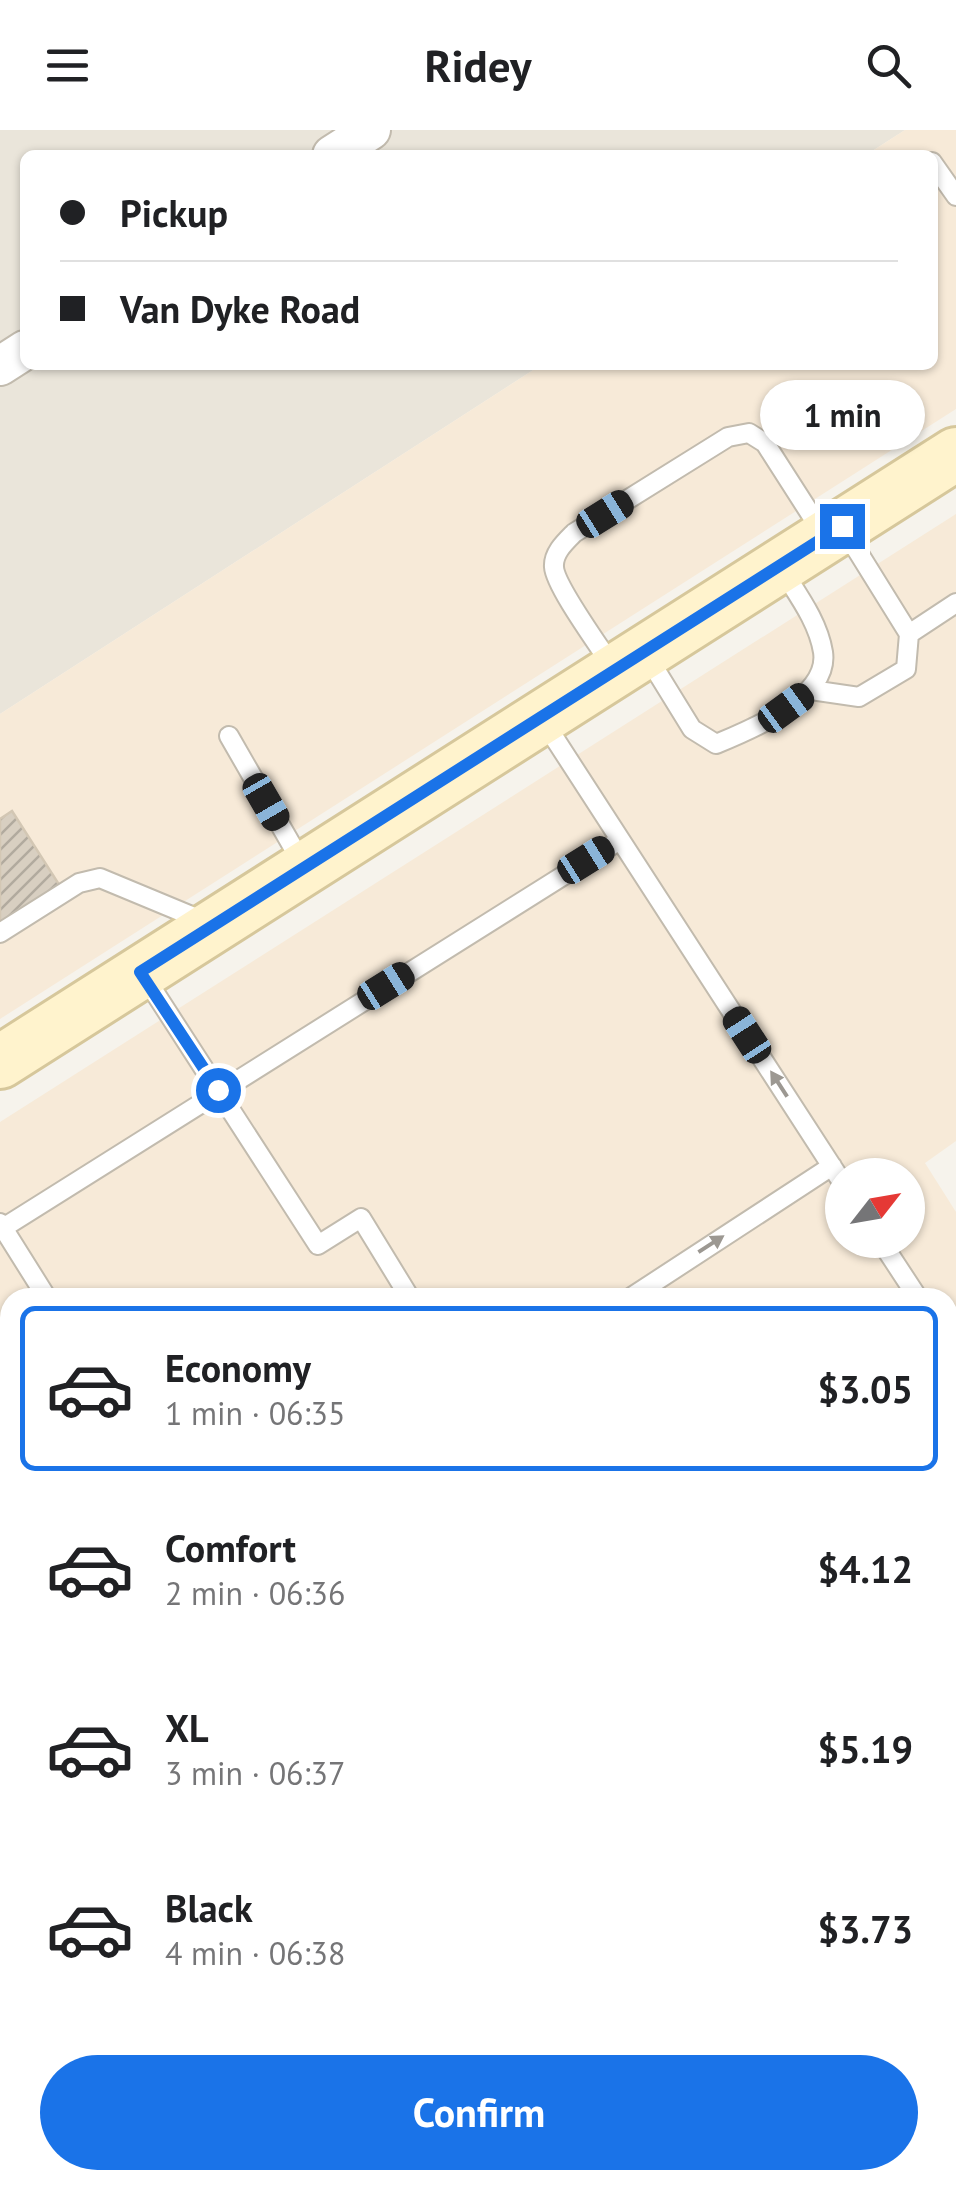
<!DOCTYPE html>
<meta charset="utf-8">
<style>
body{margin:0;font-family:"PT Sans",sans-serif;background:#f6f6f6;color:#202124;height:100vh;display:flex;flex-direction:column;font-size:38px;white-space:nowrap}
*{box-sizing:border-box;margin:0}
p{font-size:32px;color:#757577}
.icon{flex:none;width:55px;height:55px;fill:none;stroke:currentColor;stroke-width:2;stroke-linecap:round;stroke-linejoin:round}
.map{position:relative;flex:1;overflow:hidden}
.details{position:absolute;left:0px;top:1158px;width:958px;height:902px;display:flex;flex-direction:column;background:#fff;border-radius:30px 30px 0 0;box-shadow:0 2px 8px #0004}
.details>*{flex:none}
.banner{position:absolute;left:20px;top:20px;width:918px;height:220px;border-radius:15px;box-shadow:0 2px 8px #0004;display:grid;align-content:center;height:220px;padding:0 40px;background:#fff}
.needle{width:65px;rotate:59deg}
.buttons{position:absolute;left:825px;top:1028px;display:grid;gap:20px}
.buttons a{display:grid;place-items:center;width:100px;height:100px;border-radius:50%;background:#fff;box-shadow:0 2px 8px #0004;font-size:50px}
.end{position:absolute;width:45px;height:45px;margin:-22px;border:12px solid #1a73e8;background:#fff;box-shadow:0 0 0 5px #fff}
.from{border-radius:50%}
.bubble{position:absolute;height:70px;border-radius:35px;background:#fff;box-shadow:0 2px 8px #0004;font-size:32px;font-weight:600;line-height:70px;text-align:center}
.car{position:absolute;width:30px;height:60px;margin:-30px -15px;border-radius:12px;box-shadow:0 0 8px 2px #0007;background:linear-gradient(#222 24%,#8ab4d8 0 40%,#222 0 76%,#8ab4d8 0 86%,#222 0)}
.banner b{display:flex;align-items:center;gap:35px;height:95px;font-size:38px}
.banner b+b{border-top:2px solid #e0e0e0}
.banner i{width:25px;height:25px;background:#202124}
ul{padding:18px 0 0;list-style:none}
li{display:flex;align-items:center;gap:30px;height:165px;margin:0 20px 15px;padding:0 20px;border:5px solid transparent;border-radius:15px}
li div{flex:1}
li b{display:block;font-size:38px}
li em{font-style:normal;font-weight:600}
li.on{border-color:#1a73e8}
li>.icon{width:90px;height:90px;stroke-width:1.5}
.button{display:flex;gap:20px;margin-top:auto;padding:20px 40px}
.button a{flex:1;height:115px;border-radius:60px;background:#1a73e8;color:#fff;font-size:40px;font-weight:600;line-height:115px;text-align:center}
header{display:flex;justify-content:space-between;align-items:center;height:130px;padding:0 40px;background:#fff;font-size:45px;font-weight:600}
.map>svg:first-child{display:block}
.residential{fill:#eae5da}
.commercial{fill:#f7ead8;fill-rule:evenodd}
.building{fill:url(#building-hatch);stroke:#d3c7b4;stroke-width:2.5}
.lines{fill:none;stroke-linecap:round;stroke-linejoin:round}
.lane-casing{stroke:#c2bbae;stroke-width:22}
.street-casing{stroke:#c2bbae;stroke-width:42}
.secondary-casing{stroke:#d6c79b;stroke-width:58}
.lane{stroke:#fff;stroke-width:18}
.street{stroke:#fff;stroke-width:38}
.secondary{stroke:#fff3cd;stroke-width:52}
.oneway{fill:#9c9892}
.route{stroke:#1a73e8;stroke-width:12}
</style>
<header><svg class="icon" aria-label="menu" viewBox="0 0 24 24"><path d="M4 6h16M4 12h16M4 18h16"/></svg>Ridey<svg class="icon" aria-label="search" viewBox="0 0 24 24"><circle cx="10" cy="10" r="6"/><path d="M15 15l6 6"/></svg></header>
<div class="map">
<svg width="956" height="2058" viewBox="0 0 956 2058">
<defs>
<pattern id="building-hatch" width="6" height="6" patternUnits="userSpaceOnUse" patternTransform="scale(2.5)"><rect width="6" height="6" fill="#d8cfc1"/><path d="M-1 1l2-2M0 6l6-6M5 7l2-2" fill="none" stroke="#b1aa9e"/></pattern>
</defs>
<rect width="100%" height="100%" fill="#f6f3ec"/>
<path class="residential" d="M0 0H905L866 25H25V235H541L0 584Z"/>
<path class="commercial" d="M905 0H956V279L0 889V584L541 235H932V25H866Z
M956 384V1011L925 1033 956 1082V2058H557L552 2050H948V1168H10V1206L0 1191V992ZM842 1045H908V1110H842Z"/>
<path class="building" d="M12 681 60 756 0 794V689Z"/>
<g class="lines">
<defs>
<path id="lane" d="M932 32 956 66
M845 401 909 504
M647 526 692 599 716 614C750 600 830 568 823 522 818 491 797 464 781 438
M612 536C600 517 555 456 554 437 553 423 565 412 574 403L728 307 749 303 765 313 822 402
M811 560 859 567 906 539 909 504 956 473
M544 592 842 1052
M229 606 302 733
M0 803 79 753 100 748 206 792
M144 846 318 1115 361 1088 410 1168
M0 1093 47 1168
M3 1098 620 710
M880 1110 918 1168
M630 1168 832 1036
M948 1213 956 1227
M0 1287 10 1302
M0 1372 10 1367
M948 1579 956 1592
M128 2050 133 2058
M451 2050 456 2058"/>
<path id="street" d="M332 25 371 0
M0 236 25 220"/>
<path id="secondary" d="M0 932 956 324"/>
</defs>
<use href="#lane" class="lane-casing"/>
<use href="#street" class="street-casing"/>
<use href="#secondary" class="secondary-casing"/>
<use href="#lane" class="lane"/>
<use href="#street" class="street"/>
<use href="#secondary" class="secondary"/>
</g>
<defs><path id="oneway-solid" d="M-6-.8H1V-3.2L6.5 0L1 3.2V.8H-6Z" transform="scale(2.5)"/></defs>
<g class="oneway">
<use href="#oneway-solid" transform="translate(779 954) rotate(-123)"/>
<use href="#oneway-solid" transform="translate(711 1114) rotate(-33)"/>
</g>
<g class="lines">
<path class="route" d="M218 960 140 842 842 396"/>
</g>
</svg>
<div class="buttons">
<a><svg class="needle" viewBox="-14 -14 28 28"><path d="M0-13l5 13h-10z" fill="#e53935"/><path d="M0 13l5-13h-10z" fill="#757577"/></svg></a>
</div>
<i class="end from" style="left:218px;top:960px"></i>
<i class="end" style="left:842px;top:396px"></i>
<div class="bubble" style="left:760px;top:250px;width:165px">1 min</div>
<i class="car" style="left:605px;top:384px;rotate:58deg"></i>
<i class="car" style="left:786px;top:578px;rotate:54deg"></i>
<i class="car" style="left:266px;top:672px;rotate:150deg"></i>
<i class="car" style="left:586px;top:730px;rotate:58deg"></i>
<i class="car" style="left:386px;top:856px;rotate:58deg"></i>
<i class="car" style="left:747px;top:905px;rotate:327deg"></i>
<div class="banner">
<b><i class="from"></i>Pickup</b>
<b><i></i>Van Dyke Road</b>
</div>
<section class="details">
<ul>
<li class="on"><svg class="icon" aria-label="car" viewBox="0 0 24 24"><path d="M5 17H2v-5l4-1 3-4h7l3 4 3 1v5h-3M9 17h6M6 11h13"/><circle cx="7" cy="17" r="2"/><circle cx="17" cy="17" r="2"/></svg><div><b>Economy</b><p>1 min · 06:35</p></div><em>$3.05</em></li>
<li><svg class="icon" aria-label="car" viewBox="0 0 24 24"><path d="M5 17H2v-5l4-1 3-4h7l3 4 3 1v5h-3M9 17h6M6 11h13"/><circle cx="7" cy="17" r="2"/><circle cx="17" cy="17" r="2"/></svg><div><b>Comfort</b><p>2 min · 06:36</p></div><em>$4.12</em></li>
<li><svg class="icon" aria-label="car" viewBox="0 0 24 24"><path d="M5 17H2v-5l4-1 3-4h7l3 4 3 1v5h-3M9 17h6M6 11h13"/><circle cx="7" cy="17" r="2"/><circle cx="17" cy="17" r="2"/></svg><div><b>XL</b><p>3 min · 06:37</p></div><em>$5.19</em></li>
<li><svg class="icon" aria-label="car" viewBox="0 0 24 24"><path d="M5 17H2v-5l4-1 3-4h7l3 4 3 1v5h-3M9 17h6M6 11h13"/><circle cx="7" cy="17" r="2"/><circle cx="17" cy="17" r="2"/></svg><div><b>Black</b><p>4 min · 06:38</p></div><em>$3.73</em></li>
</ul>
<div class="button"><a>Confirm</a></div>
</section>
</div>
